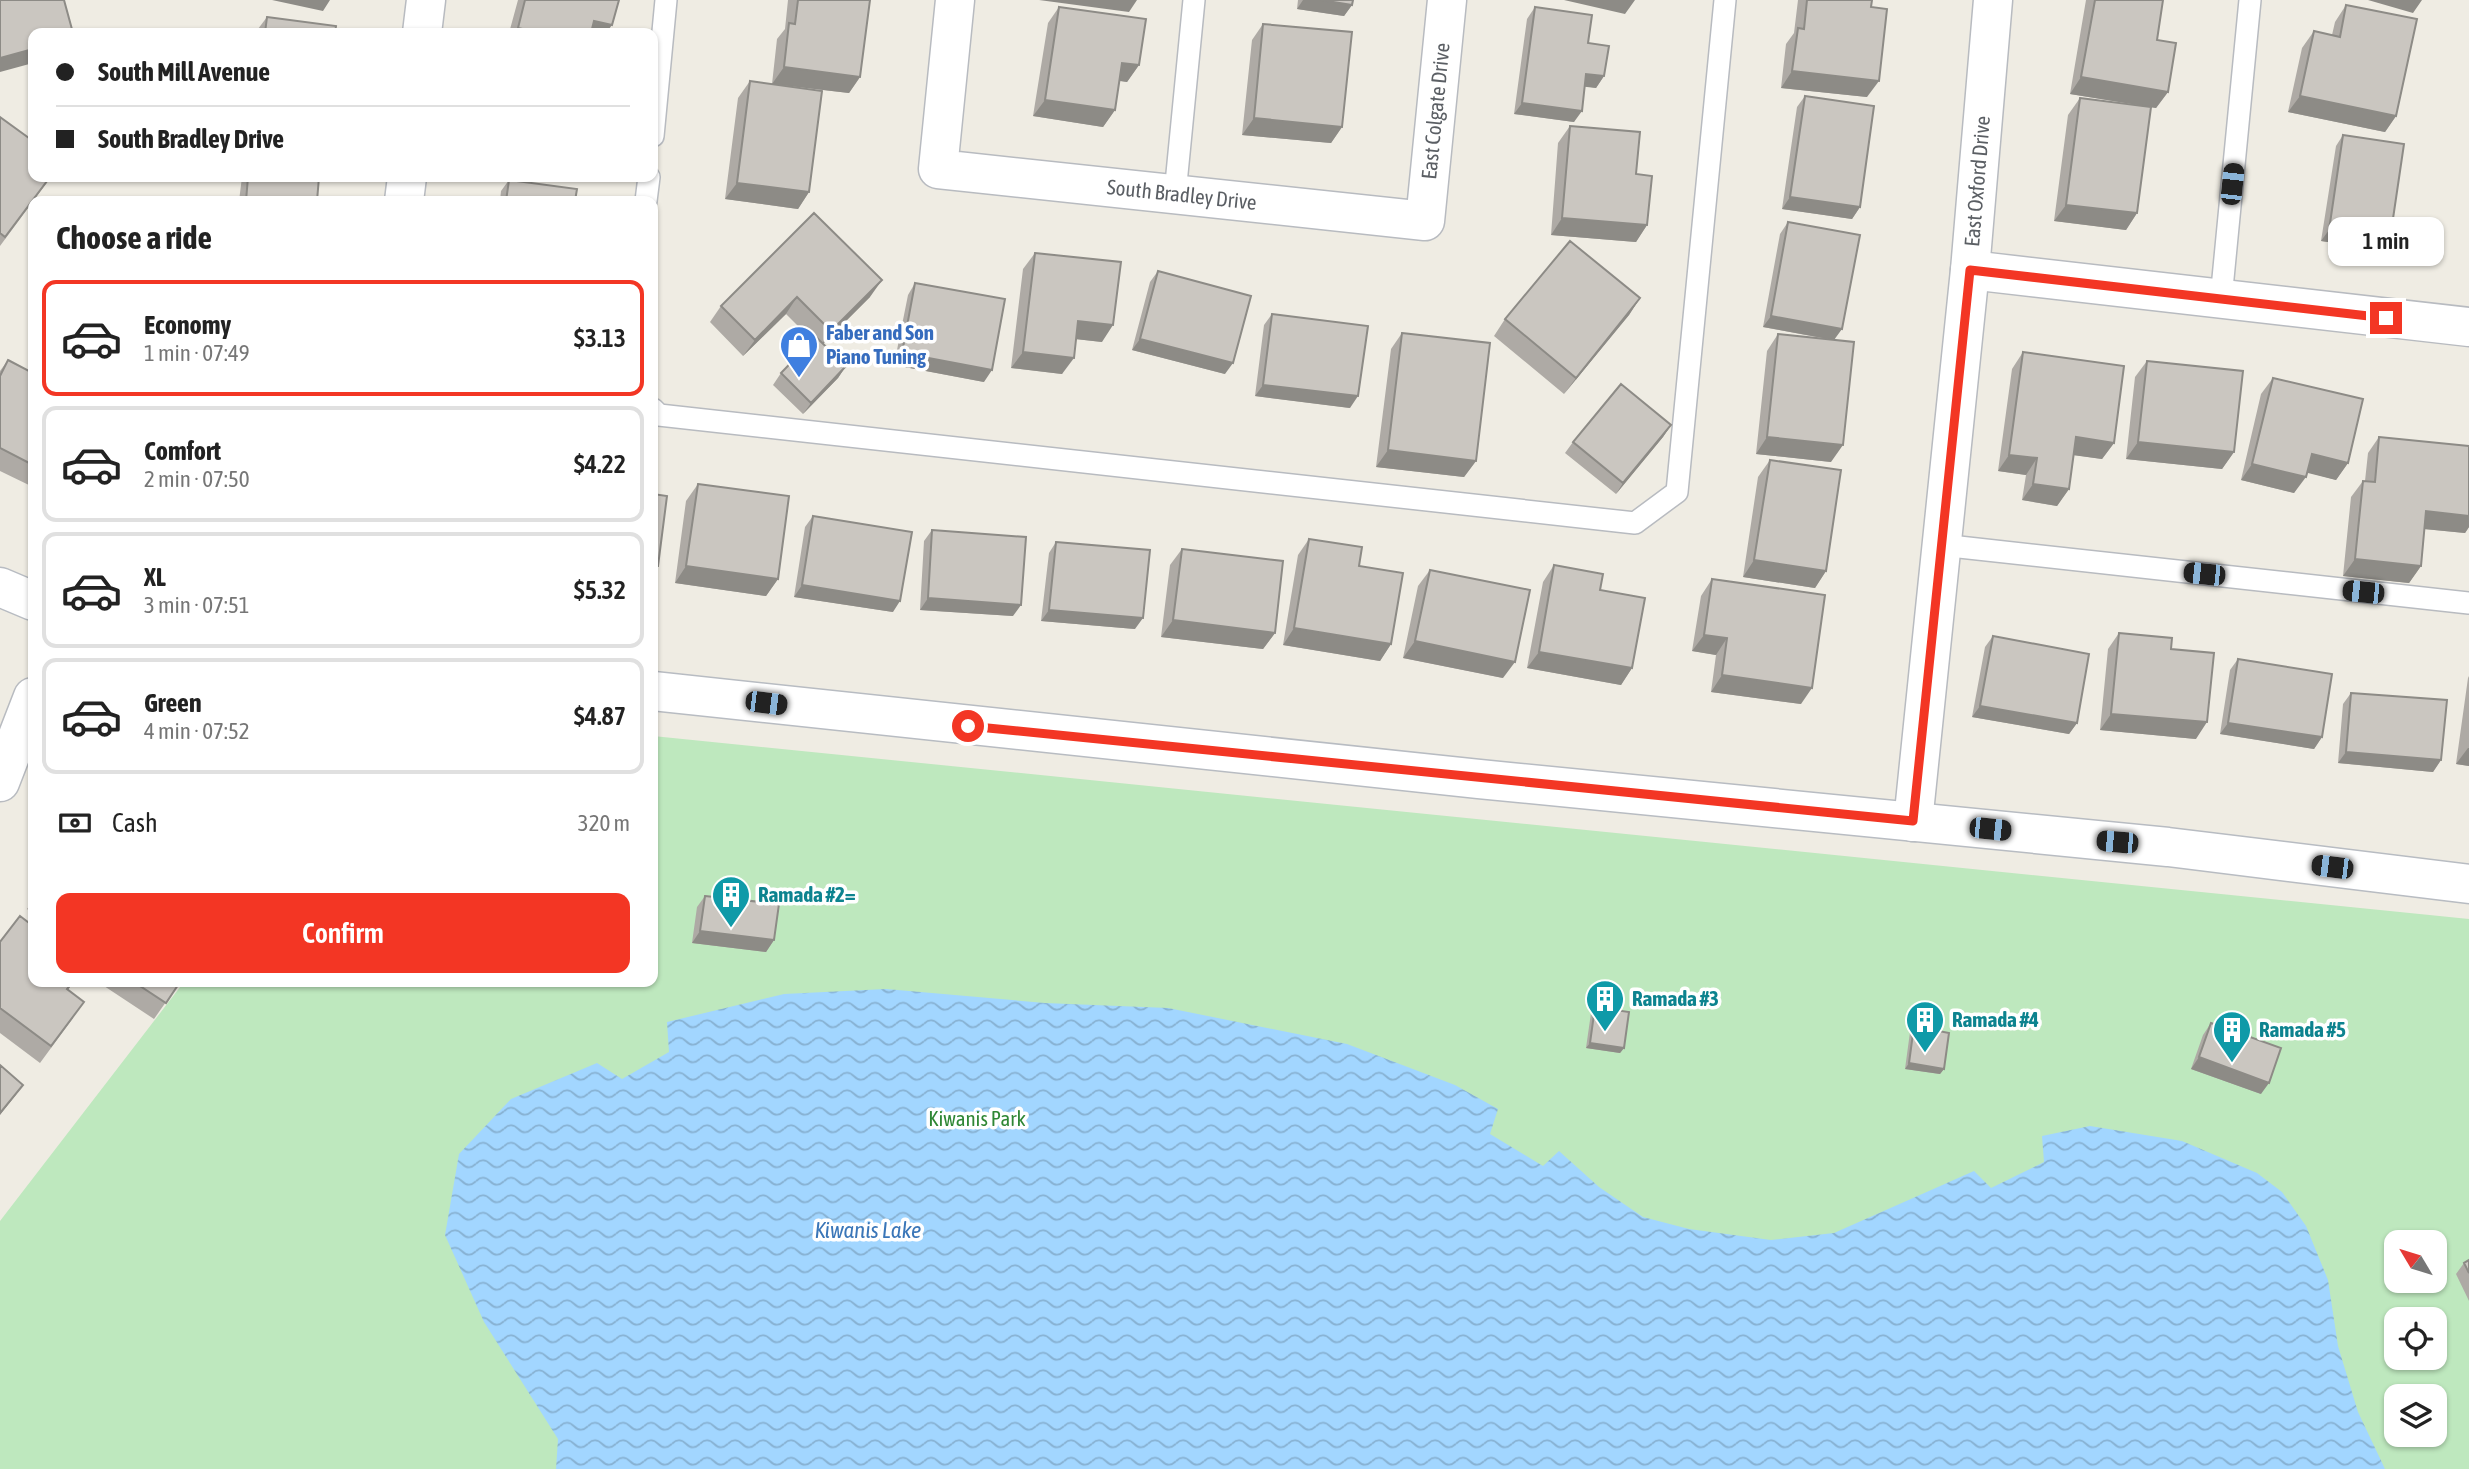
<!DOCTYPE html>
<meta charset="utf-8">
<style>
body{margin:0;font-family:"Asap Condensed",sans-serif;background:#f6f6f6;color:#222;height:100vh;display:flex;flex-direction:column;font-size:26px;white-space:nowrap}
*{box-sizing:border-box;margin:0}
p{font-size:23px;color:#767676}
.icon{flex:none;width:38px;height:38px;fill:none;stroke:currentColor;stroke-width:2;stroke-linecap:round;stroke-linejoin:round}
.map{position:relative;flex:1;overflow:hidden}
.details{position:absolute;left:28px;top:196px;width:630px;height:791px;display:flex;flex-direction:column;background:#fff;border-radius:14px;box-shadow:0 2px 5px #0004}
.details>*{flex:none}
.guide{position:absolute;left:28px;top:28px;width:630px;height:154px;border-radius:14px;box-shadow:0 2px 5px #0004;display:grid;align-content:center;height:154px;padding:0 28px;background:#fff}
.needle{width:46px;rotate:308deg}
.fabs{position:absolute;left:2384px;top:1230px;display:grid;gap:14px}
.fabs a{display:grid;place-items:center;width:63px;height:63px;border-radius:14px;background:#fff;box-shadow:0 2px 5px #0004;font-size:35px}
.end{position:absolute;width:32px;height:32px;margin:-16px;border:9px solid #f33624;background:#fff;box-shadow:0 0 0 4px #fff}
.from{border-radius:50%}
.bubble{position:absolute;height:49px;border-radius:14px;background:#fff;box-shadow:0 2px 5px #0004;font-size:23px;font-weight:600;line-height:49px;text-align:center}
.car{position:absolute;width:21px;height:42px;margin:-21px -10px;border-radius:9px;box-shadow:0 0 5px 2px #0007;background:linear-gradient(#222 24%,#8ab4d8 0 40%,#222 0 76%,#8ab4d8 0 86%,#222 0)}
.guide b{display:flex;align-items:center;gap:24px;height:66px;font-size:26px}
.guide b+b{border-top:2px solid #e0e0e0}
.guide i{width:18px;height:18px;background:#222}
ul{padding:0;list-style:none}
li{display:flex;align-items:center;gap:21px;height:116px;margin:0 14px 10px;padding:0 14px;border:4px solid #e0e0e0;border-radius:14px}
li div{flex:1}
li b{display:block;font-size:26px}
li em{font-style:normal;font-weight:600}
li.selected{border-color:#f33624}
li>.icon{width:63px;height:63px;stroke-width:1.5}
h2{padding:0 28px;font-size:32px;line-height:84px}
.pay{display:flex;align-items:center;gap:18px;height:77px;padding:0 28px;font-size:26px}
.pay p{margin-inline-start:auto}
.action{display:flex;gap:14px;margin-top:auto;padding:14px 28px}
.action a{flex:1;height:80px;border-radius:14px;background:#f33624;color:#fff;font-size:28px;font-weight:600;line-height:80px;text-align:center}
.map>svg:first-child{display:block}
.green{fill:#bee8be;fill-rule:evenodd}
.water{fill:url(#water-waves)}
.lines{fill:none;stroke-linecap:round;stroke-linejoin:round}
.lane-casing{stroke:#b8bbc0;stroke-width:24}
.street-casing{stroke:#b8bbc0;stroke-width:41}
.secondary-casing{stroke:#b8bcc2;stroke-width:41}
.lane{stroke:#fff;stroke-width:21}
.street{stroke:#fff;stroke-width:38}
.secondary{stroke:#fff;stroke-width:38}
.wall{fill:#aeaaa5}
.shaded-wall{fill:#8d8b86}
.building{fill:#cac6c0;stroke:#8d8b86;stroke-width:2}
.route{stroke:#f33624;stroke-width:9}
.labels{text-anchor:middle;stroke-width:7;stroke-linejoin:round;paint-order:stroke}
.street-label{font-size:21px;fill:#5b5f64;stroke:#fff}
.shop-label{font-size:21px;font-weight:bold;fill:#366cbe;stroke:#fff;text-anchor:start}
.culture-label{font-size:21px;font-weight:bold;fill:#0d838f;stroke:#fff;text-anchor:start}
.park-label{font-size:21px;fill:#2f8735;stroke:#fff}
.water-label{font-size:23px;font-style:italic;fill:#3a76b8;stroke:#fff}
</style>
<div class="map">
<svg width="2469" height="1469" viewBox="0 0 2469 1469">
<defs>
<pattern id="water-waves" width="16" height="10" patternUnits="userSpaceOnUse" patternTransform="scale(1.75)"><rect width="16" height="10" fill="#a2d6ff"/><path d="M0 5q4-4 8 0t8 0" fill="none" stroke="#87b1d2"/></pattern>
</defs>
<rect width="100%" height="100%" fill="#efece3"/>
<path class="green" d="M653 736 2469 919V1469H0V1221L184 982H653ZM2396 1242H2434V1281H2396ZM2396 1320H2434V1358H2396ZM2396 1396H2434V1435H2396Z"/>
<path class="water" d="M886 989 1045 1003 1168 1008 1347 1044 1455 1085 1498 1109 1490 1134 1543 1166 1559 1151 1599 1187 1643 1217 1689 1229 1771 1240 1834 1233 1974 1171 1991 1188 2044 1162 2042 1136 2090 1126 2182 1141 2257 1173 2282 1192 2306 1226 2328 1280 2338 1346 2358 1412 2385 1469H556L558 1439 484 1322 445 1235 459 1154 511 1099 597 1063 622 1079 669 1052 667 1022 784 994Z"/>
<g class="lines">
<defs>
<path id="lane" d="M653 136 666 0
M1175 194 1194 0
M646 201 649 177
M2221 299 2250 0
M653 409 659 415 1635 523 1677 492 1725 0
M1941 545 2469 603"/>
<g id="street">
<path id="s1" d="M955 0 938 169 1425 221 1447 0"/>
<path d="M422 33 426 0"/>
<path d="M404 201 407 177"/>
<path d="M1970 270 2469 327"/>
<path d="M0 782 33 697"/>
<path id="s2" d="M1913 822 1970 270 1993 0"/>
</g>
<path id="secondary" d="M0 587 33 601
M653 691 1479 779 2168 847 2469 884"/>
</defs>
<use href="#lane" class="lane-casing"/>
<use href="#street" class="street-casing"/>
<use href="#secondary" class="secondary-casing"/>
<use href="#lane" class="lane"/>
<use href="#street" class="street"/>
<use href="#secondary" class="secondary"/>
</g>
<path class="wall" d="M518 0H619L606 33H509Z
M788 0H870L860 77 849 93 772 84 777 39 785 29Z
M1298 0H1353L1352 5 1344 16 1297 9Z
M1798 0H1872L1867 97 1781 88 1786 44 1794 33Z
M2086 0H2163L2157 40 2168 92 2156 108 2070 94Z
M2346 5 2396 116 2385 132 2288 112 2302 48 2314 31 2332 35 2335 22Z
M1059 7 1139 65 1127 82 1119 81 1115 110 1103 127 1033 116 1048 23Z
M1535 7 1588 43 1604 76 1596 88 1585 86 1574 122 1514 114 1527 19Z
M267 17 335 33H255Z
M1263 24 1342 127 1331 143 1242 135 1252 40Z
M750 81 809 192 798 209 725 199 738 98Z
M1805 96 1860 207 1852 219 1782 209 1797 107Z
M2080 98 2137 213 2126 230 2054 221 2068 115Z
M0 117 51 177 0 246Z
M1570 126 1636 174 1647 225 1636 242 1551 235 1558 143Z
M2343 135 2390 239 2382 250 2321 241 2336 146Z
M242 177H319L317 201H239Z
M509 180 575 201H500L501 191Z
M814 213 870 297 823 344 846 366 838 378 803 414 773 385 781 373 813 341 786 314 743 356 710 322 721 306Z
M1788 222 1835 340 1831 462 1756 454 1767 351 1778 334 1832 340 1763 327 1780 234Z
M1035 253 1102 342 1076 339 1062 374 1011 368 1023 269Z
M1158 271 1225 374 1132 350 1150 282Z
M915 283 984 382 894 365 908 295Z
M1640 298 1629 315 1564 394 1494 336 1505 319Z
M1272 314 1350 408 1255 396 1264 325Z
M1402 333 1476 461 1464 477 1376 467 1391 349Z
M2023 352 2114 443 2102 459 2074 455 2069 489 2057 506 2022 500 2026 475 1998 471 2012 369Z
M8 360 33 373V487L0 471V371Z
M2147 361 2234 452 2222 469 2126 459 2135 377Z
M2273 378 2348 463 2336 480 2307 472 2294 493 2241 480 2261 394Z
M1671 425 1663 437 1616 494 1565 453 1573 442Z
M2379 437 2469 446V527L2465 533 2424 529 2421 566 2409 583 2343 576 2351 497 2363 481H2365L2368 453Z
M1770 460 1826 571 1815 588 1743 577 1758 477Z
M698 484 778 579 766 596 675 583 686 501Z
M813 516 893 612 794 597 805 527Z
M932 530 1013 616 920 610 924 541Z
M1309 539 1391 644 1380 661 1283 645 1298 555Z
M1056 542 1135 629 1041 621 1049 553Z
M1182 549 1275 633 1263 649 1161 637 1170 565Z
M1554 565 1600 590 1632 668 1621 685 1527 668 1543 582Z
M1430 570 1503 678 1403 658 1418 586Z
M1712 579 1801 704 1711 692 1716 655 1692 651 1701 596Z
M2119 633 2171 649 2196 739 2100 730 2108 649Z
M1993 636 2077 723 2069 734 1972 717 1985 647Z
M2238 659 2322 737 2314 749 2220 734 2230 670Z
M2469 676V766L2456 764 2468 678Z
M2351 693 2441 760 2433 772 2338 763 2343 704Z
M705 896 774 940 766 952 692 943 697 907Z
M33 901V913L27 909Z
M0 942 33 982H73L68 990 73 1018 40 1063 0 1033Z
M98 982H180L154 1019Z
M1595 1007 1624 1048 1620 1053 1586 1048 1591 1013Z
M2211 1023 2261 1094 2191 1069 2203 1035Z
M1914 1026 1944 1069 1940 1074 1905 1069 1910 1032Z
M2469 1260V1301L2456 1274 2464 1263Z"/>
<path class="shaded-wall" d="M272 0H330L323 11Z
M1039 0H1137L1129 12Z
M1303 0H1321L1352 5 1344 16 1297 9Z
M1564 0H1635L1625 14Z
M2368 0H2422L2413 13Z
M594 21 612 25 606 33H585Z
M518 28 540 33H514Z
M33 49V63L0 72V58Z
M1122 63 1139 65 1127 82 1110 79Z
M784 67 860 77 849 93 772 84Z
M1792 71 1879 81 1867 97 1781 88Z
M1586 74 1604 76 1596 88 1578 86Z
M2081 77 2168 92 2156 108 2070 94Z
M2300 96 2396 116 2385 132 2288 112Z
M1045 100 1115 110 1103 127 1033 116Z
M1522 103 1582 111 1574 122 1514 114Z
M1254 118 1342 127 1331 143 1242 135Z
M737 183 809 192 798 209 725 199Z
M1790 197 1860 207 1852 219 1782 209Z
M2066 205 2137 213 2126 230 2054 221Z
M1562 218 1647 225 1636 242 1551 235Z
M2329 230 2390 239 2382 250 2321 241Z
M882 280 870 297 820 347 831 331Z
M797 297 786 314 743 356 755 340Z
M1640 298 1629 315 1564 394 1576 378Z
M1771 316 1842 329 1834 340 1763 327Z
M1078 321 1113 325 1102 342 1066 338Z
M1140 339 1233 363 1225 374 1132 350Z
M1023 352 1074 358 1062 374 1011 368Z
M902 353 992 370 984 382 894 365Z
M846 366 838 378 803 414 811 403Z
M1263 385 1358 396 1350 408 1255 396Z
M1671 425 1663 437 1616 494 1623 483Z
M1767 437 1843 445 1831 462 1756 454Z
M2076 437 2114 443 2102 459 2065 454Z
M2138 442 2234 452 2222 469 2126 459Z
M1388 450 1476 461 1464 477 1376 467Z
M2312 454 2348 463 2336 480 2300 471Z
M2009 455 2037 458 2026 475 1998 471Z
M2252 464 2306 477 2294 493 2241 480Z
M2033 484 2069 489 2057 506 2022 500Z
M2426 511 2469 516V527L2465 533 2414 528Z
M2355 559 2421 566 2409 583 2343 576Z
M1754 560 1826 571 1815 588 1743 577Z
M686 566 778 579 766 596 675 583Z
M802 585 900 601 893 612 794 597Z
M928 598 1021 605 1013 616 920 610Z
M1049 610 1143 618 1135 629 1041 621Z
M1173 620 1275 633 1263 649 1161 637Z
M1294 628 1391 644 1380 661 1283 645Z
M1704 635 1727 638 1716 655 1692 651Z
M1415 641 1515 662 1503 678 1403 658Z
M1539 652 1632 668 1621 685 1527 668Z
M1722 675 1812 688 1801 704 1711 692Z
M1980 706 2077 723 2069 734 1972 717Z
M2111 714 2207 722 2196 739 2100 730Z
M2228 723 2322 737 2314 749 2220 734Z
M2468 748H2469V766L2456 764Z
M2346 752 2441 760 2433 772 2338 763Z
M700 931 774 940 766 952 692 943Z
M1590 1043 1624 1048 1620 1053 1586 1048Z
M2199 1057 2269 1083 2261 1094 2191 1069Z
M1909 1063 1944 1069 1940 1074 1905 1069Z
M23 1085 15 1096 0 1115V1113Z"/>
<path class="building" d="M0 0H64L73 33H33V49L0 58Z
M525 0H619L612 25 594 21 591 33H540L518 28Z
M798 0H870L860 77 784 67 789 23 795 24Z
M1321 0H1353L1352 5Z
M1807 0H1872L1871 7 1887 9 1879 81 1792 71 1798 28 1804 29Z
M2095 0H2163L2157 40 2176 43 2168 92 2081 77Z
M2346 5 2417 19 2396 116 2300 96 2314 31 2340 37Z
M1059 7 1146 19 1139 65 1122 63 1115 110 1045 100Z
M1535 7 1592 15 1588 43 1609 46 1604 76 1586 74 1582 111 1522 103Z
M267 17 336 26 335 33H265Z
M1263 24 1352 32 1342 127 1254 118Z
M750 81 822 91 809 192 737 183Z
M1805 96 1874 106 1860 207 1790 197Z
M2080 98 2151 107 2137 213 2066 205Z
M0 117 33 141V177H50L5 237 0 233Z
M1570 126 1640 132 1636 174 1652 176 1647 225 1562 218Z
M2343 135 2404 144 2390 239 2329 230Z
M248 177H319L317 201H246Z
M509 180 577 189 575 201H506Z
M814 213 882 280 831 331 797 297 755 340 721 306Z
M1788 222 1860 235 1842 329 1771 316Z
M1570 241 1640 298 1576 378 1505 319Z
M1035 253 1121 262 1113 325 1078 321 1074 358 1023 352Z
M1158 271 1251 296 1233 363 1140 339Z
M915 283 1005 299 992 370 902 353Z
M1272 314 1368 326 1358 396 1263 385Z
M1402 333 1490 343 1476 461 1388 450Z
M1778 334 1854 342 1843 445 1767 437Z
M816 337 846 366 811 403 781 373Z
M2023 352 2124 366 2114 443 2076 437 2069 489 2033 484 2037 458 2009 455Z
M8 360 33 373V465L0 448V376Z
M2147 361 2243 371 2234 452 2138 442Z
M2273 378 2363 399 2348 463 2312 454 2306 477 2252 464Z
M1621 384 1671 425 1623 483 1573 442Z
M2379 437 2469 446V516L2426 511 2421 566 2355 559 2363 481 2375 482Z
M1770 460 1841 470 1826 571 1754 560Z
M698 484 789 496 778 579 686 566Z
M653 494 667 496 658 566H653Z
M813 516 912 532 900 601 802 585Z
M932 530 1026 537 1021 605 928 598Z
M1309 539 1362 547 1359 566 1403 573 1391 644 1294 628Z
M1056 542 1150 550 1143 618 1049 610Z
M1182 549 1283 561 1275 633 1173 620Z
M1554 565 1603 574 1600 590 1645 598 1632 668 1539 652Z
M1430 570 1530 590 1515 662 1415 641Z
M1712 579 1825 595 1812 688 1722 675 1727 638 1704 635Z
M2119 633 2172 638 2171 649 2214 653 2207 722 2111 714Z
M1993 636 2089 654 2077 723 1980 706Z
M2238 659 2332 674 2322 737 2228 723Z
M2351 693 2447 700 2441 760 2346 752Z
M705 896 779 904 774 940 700 931Z
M20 916 33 926V982H73L67 989 84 1002 51 1046 0 1008V942Z
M134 982H180L166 1003Z
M1595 1007 1629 1012 1624 1048 1590 1043Z
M2211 1023 2281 1048 2269 1083 2199 1057Z
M1914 1026 1949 1033 1944 1069 1909 1063Z
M0 1065 23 1085 0 1113Z
M2469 1260V1273L2464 1263Z"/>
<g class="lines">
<path class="route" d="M968 726 1913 821 1970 270 2386 318"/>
</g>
<defs>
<symbol id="shop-pin" viewBox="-11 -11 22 30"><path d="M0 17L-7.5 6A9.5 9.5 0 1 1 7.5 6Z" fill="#3f7fe0" stroke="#fff"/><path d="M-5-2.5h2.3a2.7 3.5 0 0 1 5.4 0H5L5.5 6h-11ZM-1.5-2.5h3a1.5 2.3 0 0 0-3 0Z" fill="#fff"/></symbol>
<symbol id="building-pin" viewBox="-11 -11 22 30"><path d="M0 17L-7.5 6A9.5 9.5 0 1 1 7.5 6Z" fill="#0f9aa8" stroke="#fff"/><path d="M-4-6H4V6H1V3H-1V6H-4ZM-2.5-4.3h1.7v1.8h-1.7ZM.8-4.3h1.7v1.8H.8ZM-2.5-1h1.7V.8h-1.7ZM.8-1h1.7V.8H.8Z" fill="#fff"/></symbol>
</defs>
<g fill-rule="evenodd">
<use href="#shop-pin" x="777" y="323" width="44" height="60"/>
<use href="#building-pin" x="709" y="873" width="44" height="60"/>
<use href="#building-pin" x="1583" y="977" width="44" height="60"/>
<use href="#building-pin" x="1903" y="998" width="44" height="60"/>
<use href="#building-pin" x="2210" y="1008" width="44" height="60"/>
</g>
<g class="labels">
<g class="street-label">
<text dy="7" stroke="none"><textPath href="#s1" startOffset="770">East Colgate Drive</textPath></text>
<text dy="7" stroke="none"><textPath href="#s2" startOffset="644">East Oxford Drive</textPath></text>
<text dy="7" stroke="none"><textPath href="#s1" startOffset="415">South Bradley Drive</textPath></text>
</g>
<g class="shop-label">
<text x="826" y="340">Faber and Son<tspan x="826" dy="24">Piano Tuning</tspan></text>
</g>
<g class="culture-label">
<text x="758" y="902">Ramada #2=</text>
<text x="1632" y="1006">Ramada #3</text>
<text x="1952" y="1027">Ramada #4</text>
<text x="2259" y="1037">Ramada #5</text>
</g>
<g class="park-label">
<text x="977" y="1126">Kiwanis Park</text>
</g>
<g class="water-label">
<text x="868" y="1238">Kiwanis Lake</text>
</g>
</g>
</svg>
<div class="fabs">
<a><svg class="needle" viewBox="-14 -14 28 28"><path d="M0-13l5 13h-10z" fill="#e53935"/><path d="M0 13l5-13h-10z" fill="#767676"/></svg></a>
<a><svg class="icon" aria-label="locate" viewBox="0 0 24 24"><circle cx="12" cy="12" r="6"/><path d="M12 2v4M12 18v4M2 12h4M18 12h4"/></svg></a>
<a><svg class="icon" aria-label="layers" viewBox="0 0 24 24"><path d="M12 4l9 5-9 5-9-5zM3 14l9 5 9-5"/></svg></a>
</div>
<i class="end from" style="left:968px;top:726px"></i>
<i class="end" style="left:2386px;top:318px"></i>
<div class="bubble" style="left:2328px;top:217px;width:116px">1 min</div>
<i class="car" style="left:2232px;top:184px;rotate:6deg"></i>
<i class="car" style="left:2204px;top:574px;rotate:276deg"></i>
<i class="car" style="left:2363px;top:592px;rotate:276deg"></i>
<i class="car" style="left:766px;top:703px;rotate:97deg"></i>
<i class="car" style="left:1990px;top:829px;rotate:96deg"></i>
<i class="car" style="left:2117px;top:842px;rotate:275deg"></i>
<i class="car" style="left:2332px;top:867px;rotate:277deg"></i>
<div class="guide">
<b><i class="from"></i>South Mill Avenue</b>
<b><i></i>South Bradley Drive</b>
</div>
<section class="details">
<h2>Choose a ride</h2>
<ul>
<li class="selected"><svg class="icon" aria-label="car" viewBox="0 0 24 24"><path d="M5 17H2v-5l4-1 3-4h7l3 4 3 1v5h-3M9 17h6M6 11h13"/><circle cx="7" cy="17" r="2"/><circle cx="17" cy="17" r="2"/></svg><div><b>Economy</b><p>1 min · 07:49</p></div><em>$3.13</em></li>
<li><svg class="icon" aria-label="car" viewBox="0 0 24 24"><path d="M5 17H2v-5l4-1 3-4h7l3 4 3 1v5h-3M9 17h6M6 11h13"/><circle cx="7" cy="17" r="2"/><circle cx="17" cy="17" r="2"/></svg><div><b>Comfort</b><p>2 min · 07:50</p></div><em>$4.22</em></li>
<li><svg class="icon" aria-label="car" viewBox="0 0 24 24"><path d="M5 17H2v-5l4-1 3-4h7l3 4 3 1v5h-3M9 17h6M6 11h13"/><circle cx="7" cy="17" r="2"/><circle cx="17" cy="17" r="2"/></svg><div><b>XL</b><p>3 min · 07:51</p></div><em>$5.32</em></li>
<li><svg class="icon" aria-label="car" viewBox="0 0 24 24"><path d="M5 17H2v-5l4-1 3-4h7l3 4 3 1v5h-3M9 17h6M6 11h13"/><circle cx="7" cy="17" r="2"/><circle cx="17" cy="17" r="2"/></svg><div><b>Green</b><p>4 min · 07:52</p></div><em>$4.87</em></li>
</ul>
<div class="pay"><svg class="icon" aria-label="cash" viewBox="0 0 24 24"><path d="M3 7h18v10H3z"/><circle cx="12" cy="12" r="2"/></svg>Cash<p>320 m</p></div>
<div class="action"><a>Confirm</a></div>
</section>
</div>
